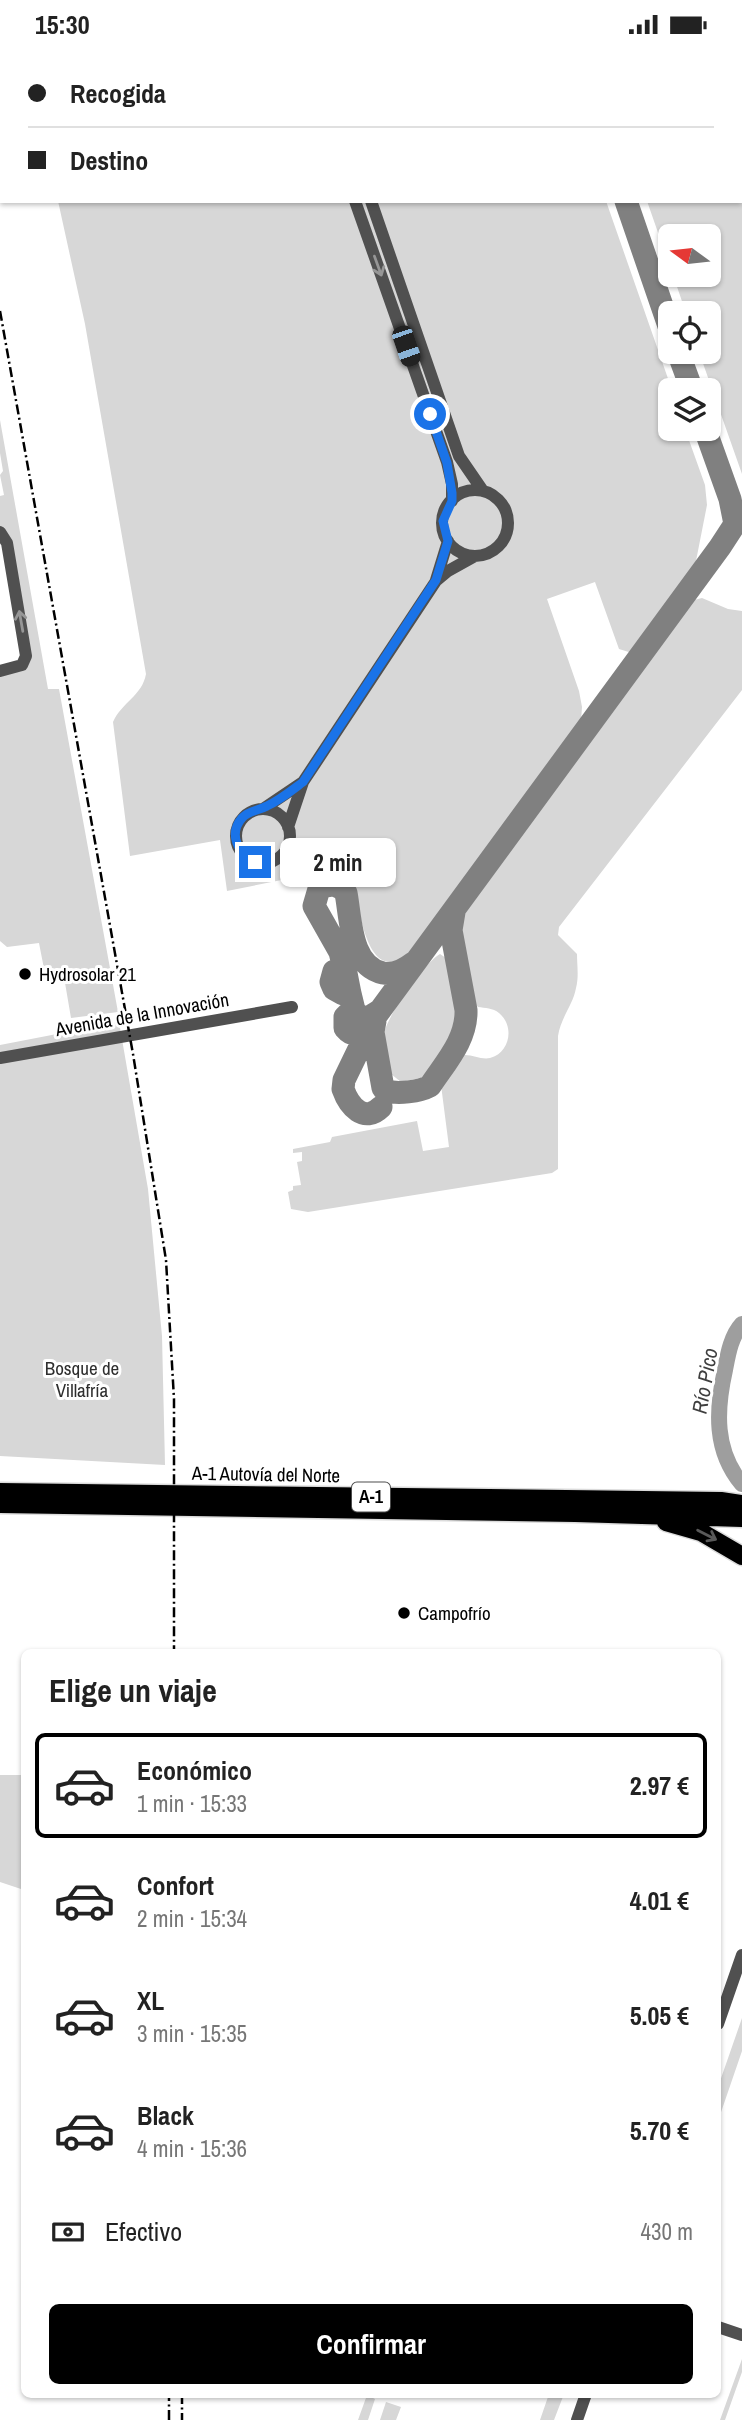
<!DOCTYPE html>
<html lang="es">
<meta charset="utf-8">
<style>
body{margin:0;font-family:"Archivo Narrow",sans-serif;background:#f6f6f6;color:#222;height:100vh;display:flex;flex-direction:column;font-size:26px;white-space:nowrap}
*{box-sizing:border-box;margin:0}
p{font-size:23px;color:#767676}
.icon{flex:none;width:38px;height:38px;fill:none;stroke:currentColor;stroke-width:2;stroke-linecap:round;stroke-linejoin:round}
.map{position:relative;flex:1;overflow:hidden}
.drawer{position:absolute;left:21px;top:1600px;width:700px;height:749px;display:flex;flex-direction:column;background:#fff;border-radius:10px;box-shadow:0 2px 5px #0004}
.drawer>*{flex:none}
.hud{position:absolute;left:0px;top:0px;width:742px;height:154px;box-shadow:0 2px 5px #0004;display:grid;align-content:center;height:154px;padding:0 28px;background:#fff}
.needle{width:46px;rotate:285deg}
.fabs{position:absolute;left:658px;top:175px;display:grid;gap:14px}
.fabs a{display:grid;place-items:center;width:63px;height:63px;border-radius:10px;background:#fff;box-shadow:0 2px 5px #0004;font-size:35px}
.end{position:absolute;width:32px;height:32px;margin:-16px;border:9px solid #1a73e8;background:#fff;box-shadow:0 0 0 4px #fff}
.from{border-radius:50%}
.bubble{position:absolute;height:49px;border-radius:10px;background:#fff;box-shadow:0 2px 5px #0004;font-size:23px;font-weight:700;line-height:49px;text-align:center}
.car{position:absolute;width:21px;height:42px;margin:-21px -10px;border-radius:9px;box-shadow:0 0 5px 2px #0007;background:linear-gradient(#222 24%,#8ab4d8 0 40%,#222 0 76%,#8ab4d8 0 86%,#222 0)}
.hud b{display:flex;align-items:center;gap:24px;height:66px;font-size:26px}
.hud b+b{border-top:2px solid #e0e0e0}
.hud i{width:18px;height:18px;background:#222}
ul{padding:0;list-style:none}
li{display:flex;align-items:center;gap:21px;height:105px;margin:0 14px 10px;padding:0 14px;border:4px solid transparent;border-radius:10px}
li div{flex:1}
li b{display:block;font-size:26px}
li em{font-style:normal;font-weight:700}
li.selected{border-color:#000}
li>.icon{width:63px;height:63px;stroke-width:1.5}
h2{padding:0 28px;font-size:32px;line-height:84px}
.pay{display:flex;align-items:center;gap:18px;height:77px;padding:0 28px;font-size:26px}
.pay p{margin-inline-start:auto}
.cta{display:flex;gap:14px;margin-top:auto;padding:14px 28px}
.cta a{flex:1;height:80px;border-radius:10px;background:#000;color:#fff;font-size:28px;font-weight:700;line-height:80px;text-align:center}
.status{display:flex;justify-content:space-between;align-items:center;height:49px;padding:0 35px;background:#fff;direction:ltr}
.status svg{height:19px;fill:currentColor}
.map>svg:first-child{display:block}
.green{fill:#d7d7d7}
.lines{fill:none;stroke-linecap:round;stroke-linejoin:round}
.river{stroke:#9e9e9e;stroke-width:16}
.taxiway{stroke:#808080;stroke-width:23}
.highway-casing{stroke:#dbdbdb;stroke-width:21}
.minor{stroke:#505050;stroke-width:12}
.highway{stroke:#000;stroke-width:18}
.rail{stroke:#000;stroke-width:2.5;stroke-dasharray:10 3.5 2 3.5;stroke-linecap:butt}
.oneway{stroke:#969696}
.oneway2{stroke:#595959}
.route{stroke:#1a73e8;stroke-width:9}
.poi-dot{fill:#000;stroke:#fff;stroke-width:2.5}
.labels{text-anchor:middle;stroke-width:6;stroke-linejoin:round;paint-order:stroke}
.shield{fill:#fff;stroke:#4c4c4c;stroke-width:2}
.shield-label{font-size:18px;font-weight:bold;fill:#000}
.poi-label{font-size:19px;fill:#000;stroke:#fff;text-anchor:start}
.street-label{font-size:19px;fill:#000;stroke:#fff}
.park-label{font-size:19px;fill:#2e2e2e;stroke:#fff}
.water-label{font-size:21px;font-style:italic;fill:#3f3f3f;stroke:#fff}
</style>
<div class="status"><b>15:30</b><svg viewBox="0 0 49 12"><path d="M0 12V9h3v3zM5 12V6h3v6zM10 12V3h3v9zM15 12V0h3v12zM26 1h20v11H26zM47 4h2v5h-2z"/></svg></div>
<div class="map">
<svg width="742" height="2371" viewBox="0 0 742 2371">
<rect width="100%" height="100%" fill="#fff"/>
<path class="green" d="M41 0H548L547 2Z
M740 138 742 140V425L699 303H709V264H686L673 226H709V187H670V218L647 152H740Z
M58 152H606L672 341 670 380H685L705 436 707 456 695 517 632 604 619 600 595 533 547 550 579 642 582 658 581 672 409 905C363 942 357 843 352 817L227 842 220 791 130 807 113 673C122 653 142 647 146 625L85 275Z
M0 371 48 640H59L118 963 71 969 64 928 46 930 39 894 7 898 0 892V626L22 622 10 488 0 478V447L4 446 0 426 3 422 0 404Z
M702 549 728 560 742 562V641L559 878 558 886 577 905C577 916 579 928 576 939 573 956 561 968 558 987V1120L552 1124 308 1163 291 1160 288 1143 293 1141V1137L301 1136 297 1113 302 1112V1103L293 1104V1100L330 1093 332 1088 417 1072 423 1102 449 1098 441 1036 450 1021 463 1006C472 1005 481 1011 490 1009 510 1004 515 977 499 964 493 959 485 959 478 958L473 953 459 877 462 867 694 551Z
M440 905 449 911 458 977 456 984 426 1028 401 1033 391 1025C388 1013 383 998 384 986 385 969 425 913 440 905Z
M119 973 148 1140 162 1287 165 1416 0 1407V996Z
M0 1726H24V1841L0 1833Z
M742 1969V2002L718 2072V2038Z
M742 2310V2323L725 2371H720Z
M549 2345H564L554 2371H540Z
M367 2346 375 2350 368 2371H358Z
M386 2353 401 2358 396 2371H380Z"/>
<g class="lines">
<path class="river" d="M742 1275C731 1287 728 1305 725 1321 716 1361 714 1402 742 1435"/>
<path class="taxiway" d="M573 0V2
M626 152 670 280
M678 303 692 341
M343 945 334 940 331 933 334 922 345 919 353 960 345 968V979C356 992 365 980 373 971
M379 962C369 969 362 972 354 961L340 903 314 857 319 840C329 835 338 834 346 844 351 870 350 917 383 924 394 926 404 921 413 914
M375 972 373 983 383 1039 386 1042C398 1045 419 1043 430 1037 445 1014 467 991 466 961L451 881 454 863
M381 1058C364 1075 349 1057 343 1040L344 1031 373 971 720 498 735 475 730 450 705 380"/>
<defs>
<path id="highway" d="M0 1443 721 1452 742 1455
M0 1455 575 1464 742 1469
M666 1473 701 1483 742 1507"/>
</defs>
<use href="#highway" class="highway-casing"/>
<path class="minor" d="M301 0 302 2
M318 0 319 2
M692 0 693 2
M704 0 705 2
M740 60 742 63
M740 79 742 82
M355 152 447 413 452 435V452
M371 152 459 407 483 442
M442 474a33 33 0 1 1 66 0a33 33 0 1 1-66 0Z
M0 483 7 494 26 607 22 616 0 622
M436 531 448 492
M236 787a27 27 0 1 1 54 0a27 27 0 1 1-54 0Z
M263 760 303 733
M288 778 303 733 436 532 448 522 475 507
M0 1009 292 958
M718 1975 742 1906
M718 2278 742 2286
M577 2371 586 2345"/>
<use href="#highway" class="highway"/>
<path class="rail" d="M0 262 133 1005 166 1211 174 1350V1603
M182 2345V2371
M169 2371V2345"/>
</g>
<defs><path id="oneway-shaft" d="M-6 0H5M1.5-3L5.5 0L1.5 3" fill="none" stroke-width="1.6" stroke-linecap="round" stroke-linejoin="round" transform="scale(1.75)"/></defs>
<g class="oneway">
<use href="#oneway-shaft" transform="translate(378 217) rotate(70)"/>
<use href="#oneway-shaft" transform="translate(21 572) rotate(-100)"/>
</g>
<use class="oneway2" href="#oneway-shaft" transform="translate(707 1486) rotate(27)"/>
<g class="lines">
<path class="route" d="M255 813C238 805 228 785 242 769 249 761 258 762 267 757 280 751 291 742 303 733L436 531 448 492 443 472 452 452V444L447 414 430 365"/>
</g>
<g class="poi-dot">
<circle cx="25" cy="925" r="7"/>
<circle cx="404" cy="1564" r="7"/>
</g>
<g class="labels">
<rect class="shield" x="352" y="1433.5" width="38" height="29" rx="5"/>
<g class="shield-label">
<text x="371" y="1454">A-1</text>
</g>
<g class="poi-label">
<text x="39" y="932">Hydrosolar 21</text>
<text x="418" y="1571">Campofrío</text>
</g>
<g class="street-label">
<text transform="translate(142 965) rotate(-10)" y="7">Avenida de la Innovación</text>
<text transform="translate(266 1425) rotate(1)" y="7">A-1 Autovía del Norte</text>
</g>
<g class="park-label">
<text x="82" y="1326">Bosque de<tspan x="82" dy="22">Villafría</tspan></text>
</g>
<g class="water-label">
<text transform="translate(705 1332) rotate(-80)" y="7">Río Pico</text>
</g>
</g>
</svg>
<div class="fabs">
<a><svg class="needle" viewBox="-14 -14 28 28"><path d="M0-13l5 13h-10z" fill="#e53935"/><path d="M0 13l5-13h-10z" fill="#767676"/></svg></a>
<a><svg class="icon" aria-label="locate" viewBox="0 0 24 24"><circle cx="12" cy="12" r="6"/><path d="M12 2v4M12 18v4M2 12h4M18 12h4"/></svg></a>
<a><svg class="icon" aria-label="layers" viewBox="0 0 24 24"><path d="M12 4l9 5-9 5-9-5zM3 14l9 5 9-5"/></svg></a>
</div>
<i class="end from" style="left:430px;top:365px"></i>
<i class="end" style="left:255px;top:813px"></i>
<div class="bubble" style="left:280px;top:789px;width:116px">2 min</div>
<i class="car" style="left:406px;top:297px;rotate:161deg"></i>
<div class="hud">
<b><i class="from"></i>Recogida</b>
<b><i></i>Destino</b>
</div>
<section class="drawer">
<h2>Elige un viaje</h2>
<ul>
<li class="selected"><svg class="icon" aria-label="car" viewBox="0 0 24 24"><path d="M5 17H2v-5l4-1 3-4h7l3 4 3 1v5h-3M9 17h6M6 11h13"/><circle cx="7" cy="17" r="2"/><circle cx="17" cy="17" r="2"/></svg><div><b>Económico</b><p>1 min · 15:33</p></div><em>2.97 €</em></li>
<li><svg class="icon" aria-label="car" viewBox="0 0 24 24"><path d="M5 17H2v-5l4-1 3-4h7l3 4 3 1v5h-3M9 17h6M6 11h13"/><circle cx="7" cy="17" r="2"/><circle cx="17" cy="17" r="2"/></svg><div><b>Confort</b><p>2 min · 15:34</p></div><em>4.01 €</em></li>
<li><svg class="icon" aria-label="car" viewBox="0 0 24 24"><path d="M5 17H2v-5l4-1 3-4h7l3 4 3 1v5h-3M9 17h6M6 11h13"/><circle cx="7" cy="17" r="2"/><circle cx="17" cy="17" r="2"/></svg><div><b>XL</b><p>3 min · 15:35</p></div><em>5.05 €</em></li>
<li><svg class="icon" aria-label="car" viewBox="0 0 24 24"><path d="M5 17H2v-5l4-1 3-4h7l3 4 3 1v5h-3M9 17h6M6 11h13"/><circle cx="7" cy="17" r="2"/><circle cx="17" cy="17" r="2"/></svg><div><b>Black</b><p>4 min · 15:36</p></div><em>5.70 €</em></li>
</ul>
<div class="pay"><svg class="icon" aria-label="cash" viewBox="0 0 24 24"><path d="M3 7h18v10H3z"/><circle cx="12" cy="12" r="2"/></svg>Efectivo<p>430 m</p></div>
<div class="cta"><a>Confirmar</a></div>
</section>
</div>
